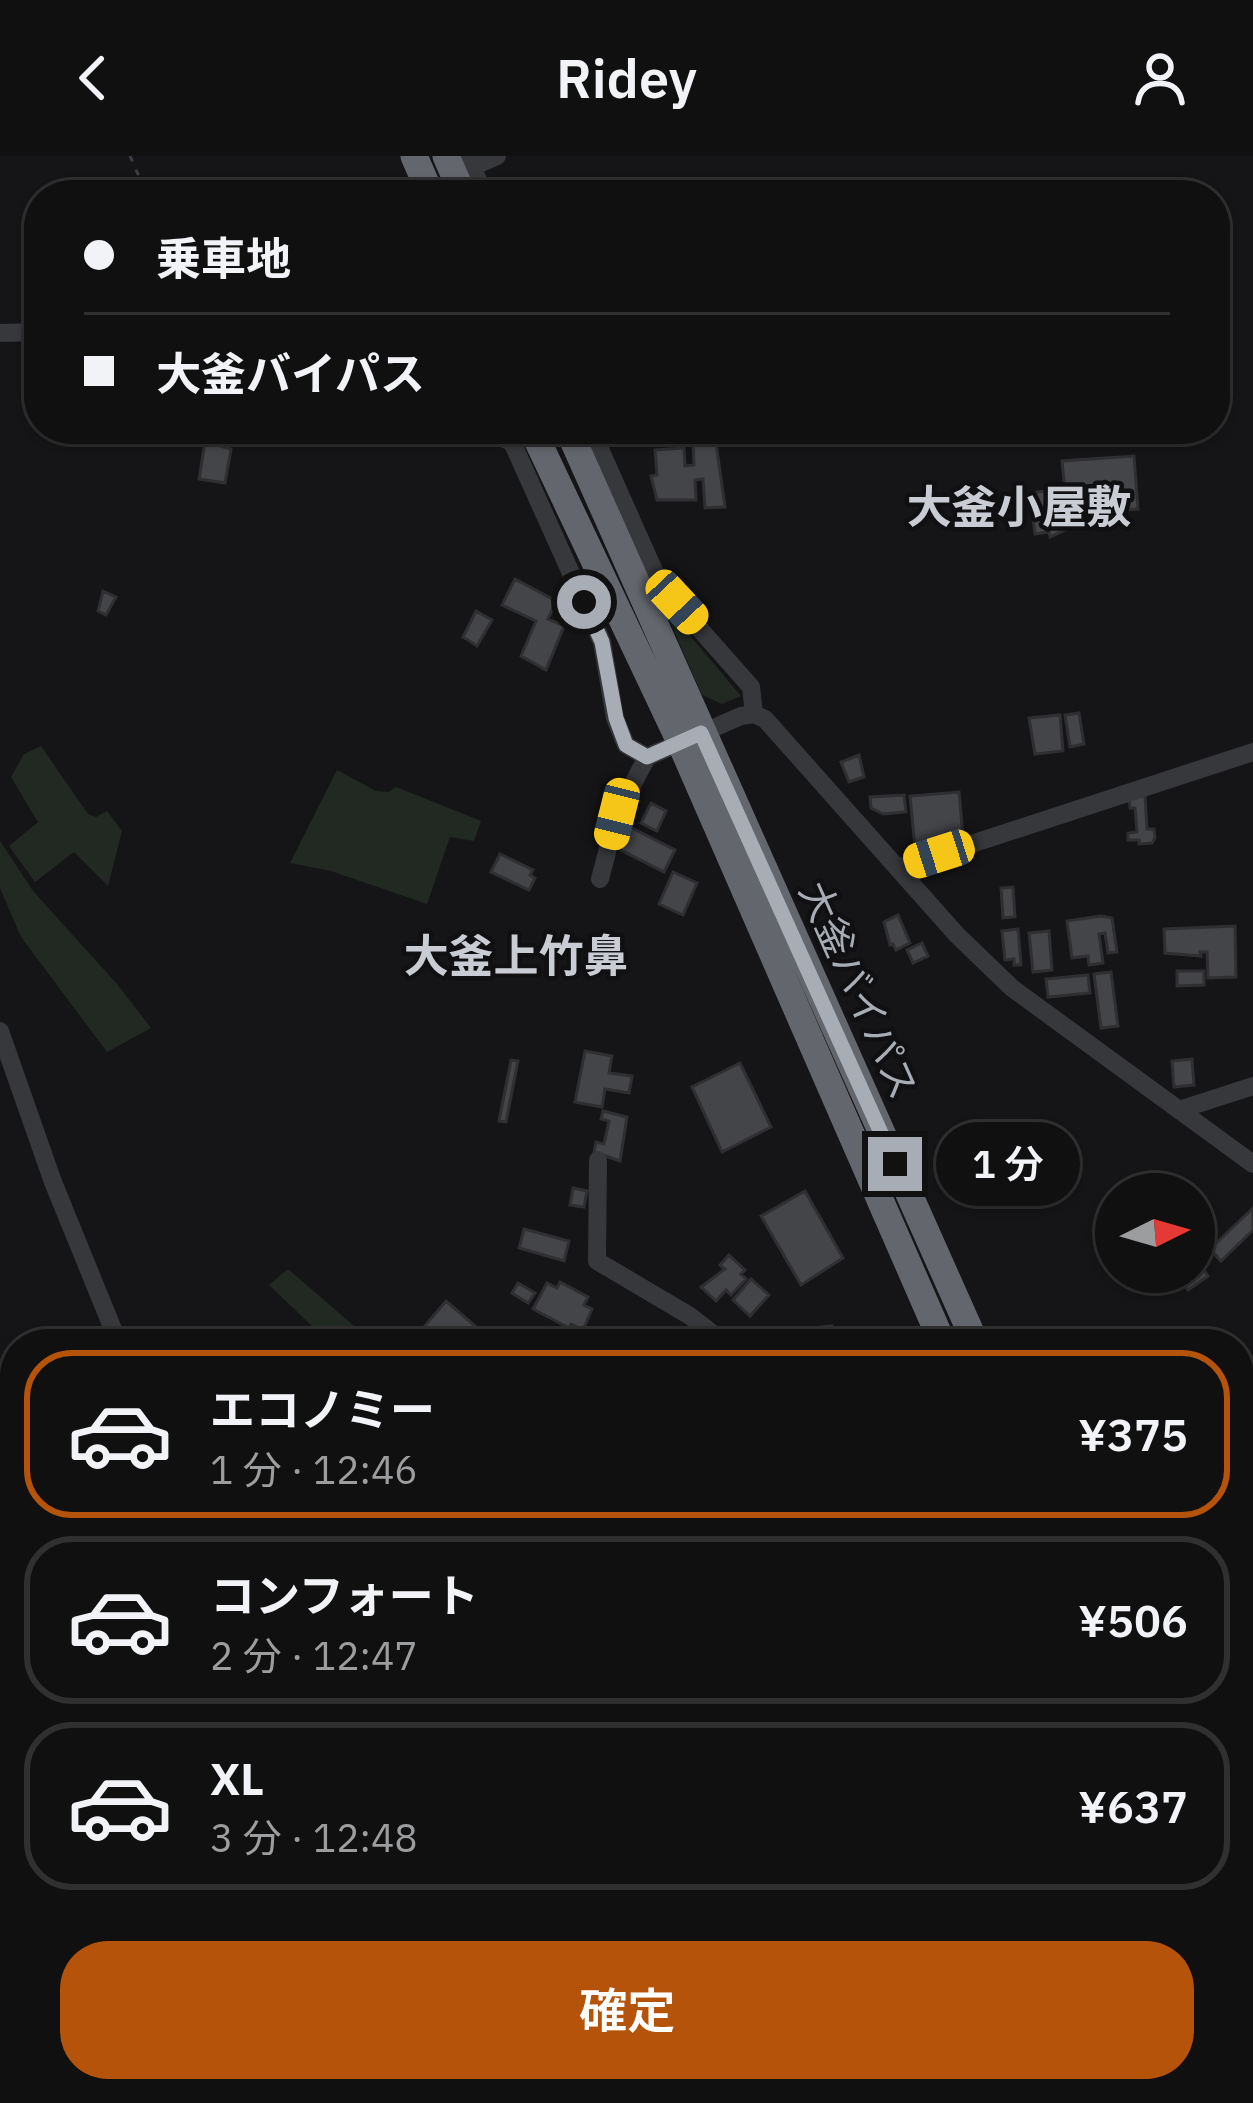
<!DOCTYPE html>
<html lang="ja">
<meta charset="utf-8">
<style>
body{margin:0;font-family:"IBM Plex Sans","Noto Sans JP",sans-serif;background:#19191a;color:#f1f3f6;height:100vh;display:flex;flex-direction:column;font-size:45px;white-space:nowrap}
*{box-sizing:border-box;margin:0}
p{font-size:39px;color:#9c9d9f}
.icon{flex:none;width:66px;height:66px;fill:none;stroke:currentColor;stroke-width:2;stroke-linecap:round;stroke-linejoin:round}
.map{position:relative;flex:1;overflow:hidden}
.drawer{position:absolute;left:0px;top:1173px;width:1254px;height:774px;display:flex;flex-direction:column;background:#101011;border-radius:48px 48px 0 0;box-shadow:0 3px 9px #0004,0 0 0 3px #303031}
.drawer>*{flex:none}
.banner{position:absolute;left:24px;top:24px;width:1206px;height:264px;border-radius:48px;box-shadow:0 3px 9px #0004,0 0 0 3px #303031;display:grid;align-content:center;height:264px;padding:0 60px;background:#101011}
.needle{width:78px;rotate:85deg}
.fabs{position:absolute;left:1095px;top:1017px;display:grid;gap:24px}
.fabs a{display:grid;place-items:center;width:120px;height:120px;border-radius:50%;background:#101011;box-shadow:0 3px 9px #0004,0 0 0 3px #303031;font-size:60px}
.end{position:absolute;width:54px;height:54px;margin:-27px;border:15px solid #a8adb5;background:#111;box-shadow:0 0 0 6px #111}
.from{border-radius:50%}
.bubble{position:absolute;height:84px;border-radius:42px;background:#101011;box-shadow:0 3px 9px #0004,0 0 0 3px #303031;font-size:39px;font-weight:600;line-height:84px;text-align:center}
.car{position:absolute;width:36px;height:72px;margin:-36px -18px;border-radius:15px;box-shadow:0 0 9px 3px #0007;background:linear-gradient(#f5c518 24%,#345 0 40%,#f5c518 0 76%,#345 0 86%,#f5c518 0)}
.banner b{display:flex;align-items:center;gap:42px;height:114px;font-size:45px}
.banner b+b{border-top:3px solid #303031}
.banner i{width:30px;height:30px;background:#f1f3f6}
ul{padding:21px 0 0;list-style:none}
li{display:flex;align-items:center;gap:36px;height:168px;margin:0 24px 18px;padding:0 36px;border:6px solid #303031;border-radius:48px}
li div{flex:1}
li b{display:block;font-size:45px}
li em{font-style:normal;font-weight:600}
li.selected{border-color:#b45309}
li>.icon{width:108px;height:108px;stroke-width:1.5}
.button{display:flex;gap:24px;margin-top:auto;padding:24px 60px}
.button a{flex:1;height:138px;border-radius:48px;background:#b45309;color:#fff;font-size:48px;font-weight:600;line-height:138px;text-align:center}
header{display:flex;justify-content:space-between;align-items:center;height:156px;padding:0 60px;background:#101011;font-size:54px;font-weight:600}
.map>svg:first-child{display:block}
.green{fill:#222922}
.lines{fill:none;stroke-linecap:round;stroke-linejoin:round}
.stream{stroke:#2f383e;stroke-width:4.5}
.building{fill:#444549;stroke:#2f2f32;stroke-width:3}
.path{stroke:#3d3e42;stroke-width:3;stroke-dasharray:6 9;stroke-linecap:butt}
.minor{stroke:#36383b;stroke-width:18}
.major{stroke:#53555a;stroke-width:24}
.highway{stroke:#63666c;stroke-width:27}
.route{stroke:#a8adb5;stroke-width:15}
.labels{text-anchor:middle;stroke-width:9;stroke-linejoin:round;paint-order:stroke}
.street-label{font-size:39px;fill:#a8adb5;stroke:#101012}
.quarter-label{font-size:45px;font-weight:bold;fill:#c9ccd2;stroke:#101012}
</style>
<header><svg class="icon" aria-label="back" viewBox="0 0 24 24"><path d="M15 5l-7 7 7 7"/></svg>Ridey<svg class="icon" aria-label="person" viewBox="0 0 24 24"><circle cx="12" cy="8" r="4"/><path d="M4 21q1-7 8-7t8 7"/></svg></header>
<div class="map">
<svg width="1253" height="1947" viewBox="0 0 1253 1947">
<rect width="100%" height="100%" fill="#151517"/>
<path class="green" d="M661 445 741 540 722 548 702 539Z
M41 590 88 658 96 661 107 655 122 675 108 730 74 696 35 726 9 690 38 666 11 621 24 598Z
M337 614 376 635 389 636 396 631 481 665 474 685 450 681 427 748 331 715 290 707Z
M0 685 33 735 117 828 151 872 107 896 21 781 0 732Z
M288 1113 375 1188H331L269 1129Z
M983 1932H1050L1056 1947H985Z"/>
<g class="lines">
<path class="stream" d="M1239 1530 1253 1566"/>
</g>
<path class="building" d="M159 273H207V281Z
M205 286 231 293 225 327 199 323Z
M716 287 725 351 705 352 703 323 695 324 696 344H657L651 320 657 319 655 294 684 292 685 310 694 309 693 289Z
M1134 300 1138 353 1121 354 1119 334 1065 336 1062 305Z
M1061 333 1067 373 1050 381 1049 376 1035 378 1030 337Z
M515 423 556 445 548 463 564 470 546 514 521 500 536 465 502 449Z
M103 435 116 441 106 459 98 455Z
M476 455 492 464 477 490 463 481Z
M1079 557 1084 588 1070 591 1065 559Z
M1060 559 1063 595 1035 598 1029 562Z
M859 599 864 621 849 626 841 606Z
M959 636 963 680 940 682V689L915 692 910 640Z
M904 639 906 656 883 658 871 652 870 641Z
M1145 640 1147 673H1154L1155 682 1152 687 1139 688V684H1128V677L1137 676 1135 652H1130L1129 641Z
M651 647 666 655 657 675 641 667Z
M630 671 675 694 664 716 619 693Z
M500 698 533 714 530 719 535 722 529 734 491 716Z
M673 716 697 727 683 759 659 748Z
M1013 731 1015 761 1003 762 1001 732Z
M898 759 910 787 896 794 893 788 890 789 884 766Z
M1101 760 1112 762 1117 796 1108 797 1105 777 1099 778 1103 807 1089 809 1088 800 1072 802 1067 765Z
M1235 770 1236 821 1208 822 1207 796H1200L1201 800 1165 797 1164 773Z
M1018 773 1021 809H1014V803L1005 804 1002 775Z
M1049 775 1052 814 1033 816 1029 777Z
M922 787 928 800 913 807 907 794Z
M1177 815H1204V829L1177 830Z
M1111 816 1118 870 1101 872 1094 818Z
M1088 819 1090 837 1048 841 1046 823Z
M585 895 612 900 609 917 632 920 629 937 605 933 602 951 575 946Z
M1192 903 1194 929 1174 931 1172 905Z
M511 904 518 905 506 966 499 965Z
M740 907 771 971 722 996 692 931Z
M603 955 627 961 620 1005 594 996 596 986 604 988 609 965 601 963Z
M573 1032 587 1035 584 1051 570 1049Z
M805 1035 843 1102 801 1129 761 1060Z
M1253 1052V1074L1221 1105 1210 1093Z
M524 1073 569 1085 564 1105 519 1092Z
M729 1099 745 1114 741 1118 746 1123 731 1139 726 1134 716 1145 701 1131 725 1113 720 1109Z
M1194 1099 1208 1120 1188 1134 1175 1116H1194Z
M751 1123 769 1139 750 1160 733 1144Z
M560 1126 588 1141 584 1149 592 1153 583 1174 571 1168 569 1172 533 1153 547 1127 557 1132Z
M518 1127 535 1137 528 1147 512 1137Z
M446 1145 496 1188H430L418 1178Z
M832 1170 834 1188H802L801 1173Z
M793 1173 794 1188H760L759 1177Z
M786 1932H800L807 1947H773L769 1940Z"/>
<g class="lines">
<path class="path" d="M130 0 147 39
M1058 1932 1063 1947"/>
<path class="minor" d="M467 0 485 39
M472 11 497 0
M0 177 39 176
M324 273C381 284 465 264 512 286L602 486 615 562 626 589 647 601 741 560 754 558 765 563 957 779 1012 832 1253 1008
M591 273 660 428 751 531 754 558
M898 712 1253 596
M600 723 617 658 647 601
M0 875 53 1026 119 1188
M1179 954 1253 930
M598 1004 597 1105 690 1160 726 1188
M1239 1385 1253 1371
M1239 1411 1253 1428
M1239 1831 1253 1821
M1239 1904 1253 1927
M598 1932 621 1947
M621 1932 641 1942 674 1932"/>
<path class="major" d="M1239 1603 1253 1595"/>
<path class="highway" d="M414 0 431 39
M446 0 463 39
M532 273 681 588 943 1188
M568 273 976 1188
M1239 1731 1253 1754
M1239 1785 1253 1809"/>
</g>
<g class="lines">
<path class="route" d="M584 446 602 486 616 562 626 589 647 601 701 577 895 1008"/>
</g>
<g class="labels">
<g class="street-label">
<text transform="translate(859 834) rotate(66)" y="14">大釜バイパス</text>
</g>
<g class="quarter-label">
<text x="1019" y="367">大釜小屋敷</text>
<text x="516" y="816">大釜上竹鼻</text>
</g>
</g>
</svg>
<div class="fabs">
<a><svg class="needle" viewBox="-14 -14 28 28"><path d="M0-13l5 13h-10z" fill="#e53935"/><path d="M0 13l5-13h-10z" fill="#9c9d9f"/></svg></a>
</div>
<i class="end from" style="left:584px;top:446px"></i>
<i class="end" style="left:895px;top:1008px"></i>
<div class="bubble" style="left:936px;top:966px;width:144px">1 分</div>
<i class="car" style="left:677px;top:446px;rotate:137deg"></i>
<i class="car" style="left:617px;top:658px;rotate:194deg"></i>
<i class="car" style="left:939px;top:698px;rotate:252deg"></i>
<div class="banner">
<b><i class="from"></i>乗車地</b>
<b><i></i>大釜バイパス</b>
</div>
<section class="drawer">
<ul>
<li class="selected"><svg class="icon" aria-label="car" viewBox="0 0 24 24"><path d="M5 17H2v-5l4-1 3-4h7l3 4 3 1v5h-3M9 17h6M6 11h13"/><circle cx="7" cy="17" r="2"/><circle cx="17" cy="17" r="2"/></svg><div><b>エコノミー</b><p>1 分 · 12:46</p></div><em>¥375</em></li>
<li><svg class="icon" aria-label="car" viewBox="0 0 24 24"><path d="M5 17H2v-5l4-1 3-4h7l3 4 3 1v5h-3M9 17h6M6 11h13"/><circle cx="7" cy="17" r="2"/><circle cx="17" cy="17" r="2"/></svg><div><b>コンフォート</b><p>2 分 · 12:47</p></div><em>¥506</em></li>
<li><svg class="icon" aria-label="car" viewBox="0 0 24 24"><path d="M5 17H2v-5l4-1 3-4h7l3 4 3 1v5h-3M9 17h6M6 11h13"/><circle cx="7" cy="17" r="2"/><circle cx="17" cy="17" r="2"/></svg><div><b>XL</b><p>3 分 · 12:48</p></div><em>¥637</em></li>
</ul>
<div class="button"><a>確定</a></div>
</section>
</div>
